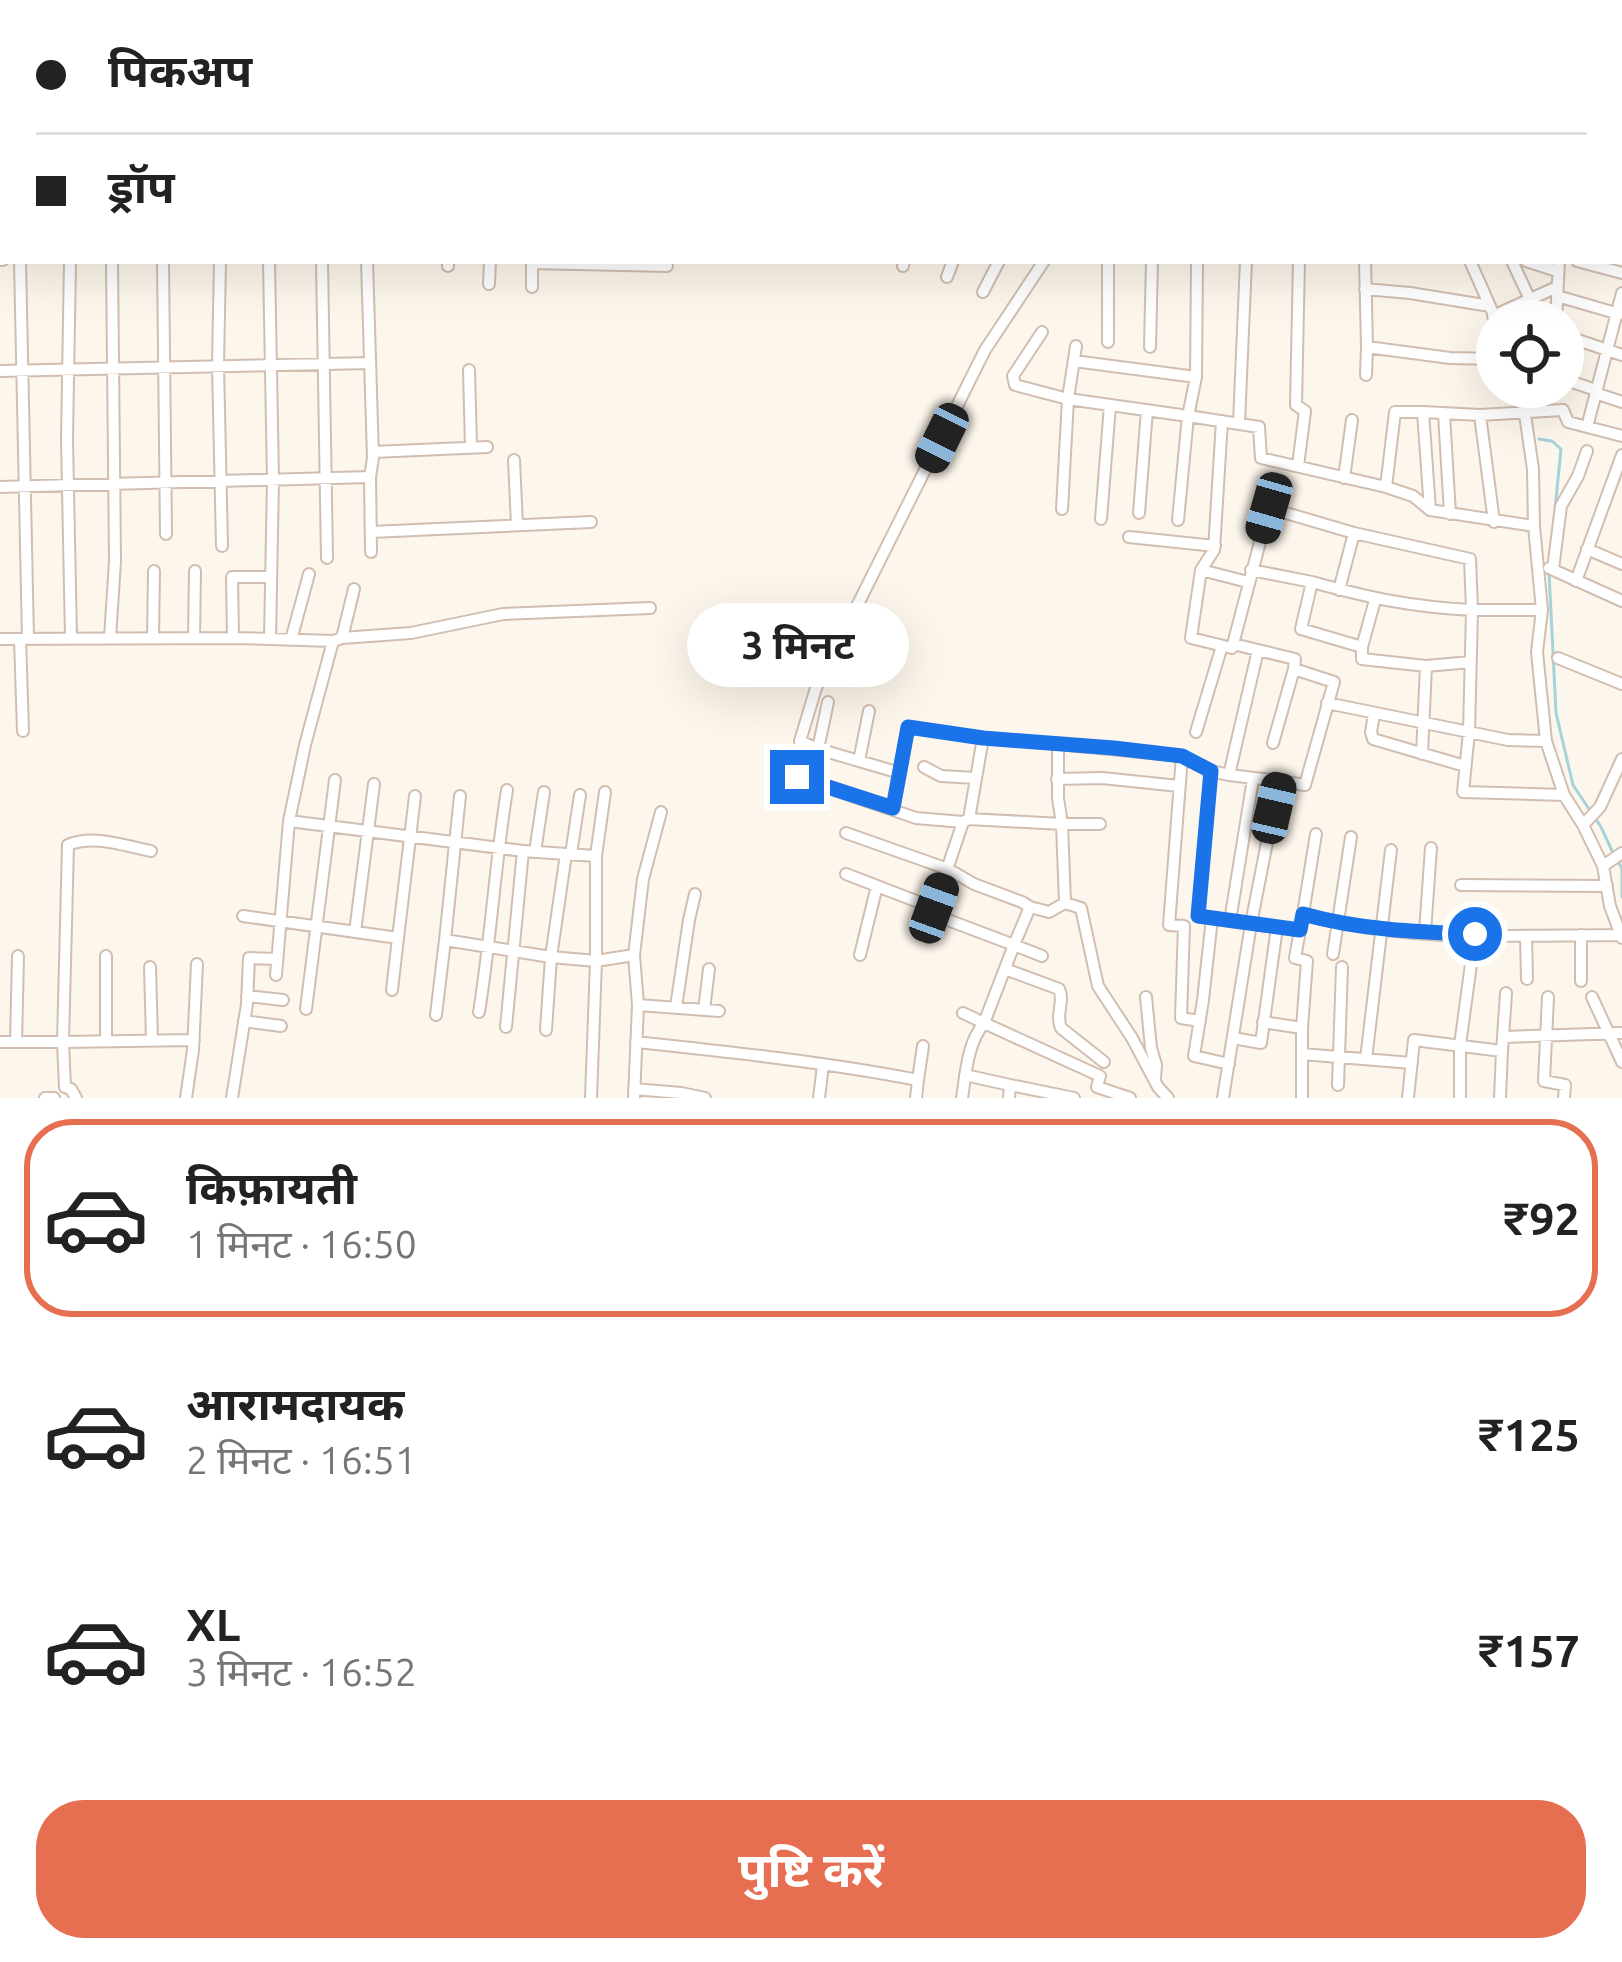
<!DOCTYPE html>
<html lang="hi">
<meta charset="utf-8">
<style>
body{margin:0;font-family:Ubuntu,"Noto Sans Devanagari",sans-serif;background:#f2f2f2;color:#222;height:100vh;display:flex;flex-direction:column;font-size:45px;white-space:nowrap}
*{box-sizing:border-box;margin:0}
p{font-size:39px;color:#767676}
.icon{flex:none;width:66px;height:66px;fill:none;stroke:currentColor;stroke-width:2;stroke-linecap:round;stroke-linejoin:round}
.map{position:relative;height:1098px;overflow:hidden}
.drawer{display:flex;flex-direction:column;background:#fff;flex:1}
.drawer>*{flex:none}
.hud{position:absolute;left:0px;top:0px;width:1623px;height:264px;box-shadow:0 12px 48px #0002;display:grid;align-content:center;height:264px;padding:0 36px;background:#fff}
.controls{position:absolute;left:1476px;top:300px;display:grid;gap:24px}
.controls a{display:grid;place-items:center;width:108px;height:108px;border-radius:50%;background:#fff;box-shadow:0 12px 48px #0002;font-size:60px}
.end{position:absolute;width:54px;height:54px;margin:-27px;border:15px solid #1a73e8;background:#fff;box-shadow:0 0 0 6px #fff}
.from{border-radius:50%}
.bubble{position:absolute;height:84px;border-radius:42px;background:#fff;box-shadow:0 12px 48px #0002;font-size:39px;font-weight:700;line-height:84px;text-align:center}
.car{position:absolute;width:36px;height:72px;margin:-36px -18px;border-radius:15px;box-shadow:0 0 9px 3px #0007;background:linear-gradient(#222 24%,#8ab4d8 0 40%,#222 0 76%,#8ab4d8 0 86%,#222 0)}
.hud b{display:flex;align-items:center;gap:42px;height:114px;font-size:45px}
.hud b+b{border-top:3px solid #e0e0e0}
.hud i{width:30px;height:30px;background:#222}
ul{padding:21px 0 0;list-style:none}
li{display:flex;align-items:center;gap:36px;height:198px;margin:0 24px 18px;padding:0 12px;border:6px solid transparent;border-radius:48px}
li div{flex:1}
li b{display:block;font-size:45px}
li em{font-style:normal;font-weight:700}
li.active{border-color:#e76f51}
li>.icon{width:108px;height:108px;stroke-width:1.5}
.primary-button{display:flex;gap:24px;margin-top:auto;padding:24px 36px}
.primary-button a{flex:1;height:138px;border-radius:48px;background:#e76f51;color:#fff;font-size:48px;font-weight:700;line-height:138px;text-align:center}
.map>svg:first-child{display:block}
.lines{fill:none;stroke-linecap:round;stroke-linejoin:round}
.stream{stroke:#a5d3da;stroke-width:3}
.minor-casing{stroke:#d1beb0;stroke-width:14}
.minor{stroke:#fff;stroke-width:10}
.route{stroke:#1a73e8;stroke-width:15}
</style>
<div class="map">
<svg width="1622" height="1098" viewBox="0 0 1622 1098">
<rect width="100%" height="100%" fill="#fdf6ec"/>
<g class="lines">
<path class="stream" d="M1539 439 1552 441 1561 449 1555 509
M1549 572 1556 713 1573 785 1601 827 1614 855
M1619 863 1622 869V897"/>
<defs>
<path id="minor" d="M454 0 468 2
M733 0 745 3
M1255 0 1264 3
M1436 0 1527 3
M17 3V0
M95 3V0
M386 3V0
M425 3 426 0
M506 3 507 0
M552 3V0
M641 3V0
M710 3 711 0
M770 3V0
M812 3 813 0
M1154 3 1155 0
M1209 3 1210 0
M1289 3 1293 0
M1374 3 1377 0
M1565 3V0
M1617 3 1618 0
M0 35H3
M0 147H3
M1620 156 1622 157
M1620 180 1622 174
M1620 197H1622
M0 235 3 232
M1620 240 1622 241
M0 260H3
M20 261 28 639
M70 261 67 439 71 638
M163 261 166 534
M220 261 218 365 222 546
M269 261 273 480 270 639
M322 261 327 558
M1365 261 1367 347 1450 358 1497 359
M1470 261 1497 322
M1512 261 1540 321
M1526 261 1557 271
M1577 261 1622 273
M532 263 667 266
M448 266V261
M903 266 904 261
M947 277 953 261
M489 284 490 261
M532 287V261
M1365 289 1410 293 1490 306
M983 292 999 261
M1557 296 1619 314
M1493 316 1557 287
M1556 321 1559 261
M1042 332 1013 376 1015 385 1068 399 1188 416 1196 377 1197 261
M1563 335 1622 355
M1108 342V261
M1150 347 1152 261
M1074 361 1196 377
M469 370 471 447
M0 371 370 363
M1366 375 1367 347
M1563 379 1596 390
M1521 387 1533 469 1534 526 1542 610 1537 652 1546 741 1564 795 1583 825 1603 866 1610 906 1622 938
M1595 393 1622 402
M1444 414 1450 514
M1480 415 1494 522
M1222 421 1214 550 1201 570 1248 582
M1239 423 1246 261
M1587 427 1622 293
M373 452 487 447
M514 460 517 525
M1298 466 1305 411 1296 405 1299 261
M370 477 371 552
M1344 478 1352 420
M0 487 370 477 373 458 367 261
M1386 487 1395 412H1423
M1062 509 1068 399 1076 346
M1430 510 1423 412 1480 415 1563 410 1568 422 1622 436
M1139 513 1147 410
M1101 519 1110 405
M1178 520 1188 416 1259 427 1261 458 1386 487 1413 496 1430 510 1534 526
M371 532 591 522
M1129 537 1215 546
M1587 549 1622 564
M1549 568 1622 601
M1553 569 1561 506 1578 476 1587 451
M1201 570 1191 638 1232 648 1269 508 1354 533 1470 559 1472 610H1542
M1251 570 1312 582 1301 629 1362 647V659L1426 666 1422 754
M1576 581 1622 455
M1312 582C1370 598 1412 607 1472 610L1469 732 1463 792 1564 795
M1339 590 1354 533
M110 638 115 561 112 261
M153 638 154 571
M194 638 195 571
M233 638 232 577H271
M342 638 411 633 503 614 650 608
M0 639 237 638 333 641 305 745 289 821 276 975
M20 639 23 731
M291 640 309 574
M336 640 342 638 354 589
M1362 647 1375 600
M1258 650 1229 775 1279 781
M1558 658 1622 684
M1426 666 1471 662
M828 702 818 749 900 773
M1327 703 1508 740 1546 741
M1374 714 1371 732 1373 739 1465 766
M1196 732 1222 646
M1273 743 1294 669
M818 749 800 741 816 688 985 350 1044 261
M1182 756 1169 925 1184 926 1181 1018 1200 1021
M859 761 869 711
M924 767 941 776 976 778
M1211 771 1198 916 1251 924 1279 781 1305 785 1334 682 1294 669 1295 659 1233 644
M797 777 916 818 963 822
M1057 779 1102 778 1179 786
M460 796 445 940 551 957 596 961 591 1098
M893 809 908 727 983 738 1058 744
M969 819 983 738
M289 821 523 851 596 856V961L634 955 638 1005 634 1098
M1100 824H1062L1058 798V744L1182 756 1211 771 1229 775
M1583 825 1600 807 1622 759
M846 833 948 869 974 884 1022 902 1030 907
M535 852 544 792
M571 854 580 795
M596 856 605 792
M1603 866 1622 853
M846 874 934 908
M1461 885 1607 886
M1303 914 1316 834
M243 916 398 938 415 796
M1212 918 1203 1000 1194 1056 1229 1064
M1230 921 1253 779
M1277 927 1300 930 1303 914C1405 943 1515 935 1620 935
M1300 930 1295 958 1307 961 1302 1028
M355 932 374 784
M1425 932 1431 848
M1581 935V981
M1526 936 1527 979
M1333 954 1351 837
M634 955 643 879 661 812
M860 955 877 886
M106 956V1041
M1042 956 1014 945 1030 907 1049 912 1065 903
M150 967 152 1040
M1005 969 1059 989C1065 1001 1055 1015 1061 1028L1104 1062
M392 990 398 938
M247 996 283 1000
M1146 997 1151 1048 1156 1065 1155 1078
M1548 997 1544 1081 1565 1085 1564 1098
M1592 997 1622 1062
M638 1005 719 1011
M676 1007 689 920 695 894
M306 1009 335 780
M704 1010 709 969
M479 1012C491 938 495 864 507 790
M436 1015 445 940
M244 1021 281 1026
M1263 1022 1302 1028V1054L1412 1063
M506 1027 523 851
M546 1030 551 957 566 854
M1503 1037 1506 993
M0 1042H63L68 845C93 834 125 846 151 851
M16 1042 18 956
M636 1042C730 1052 825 1062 918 1080L916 1098
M1302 1054V1098
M1366 1059 1391 850
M965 1075 1010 1085 1009 1098
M918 1080 923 1046
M1010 1085 1074 1098
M1338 1085 1342 967
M634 1089 681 1093 705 1098
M45 1098H54
M76 1098 71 1089 65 1087 63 1042 194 1040
M186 1098 193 1050 197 964
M232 1098 247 1004 249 958 277 959
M819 1098 823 1065
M962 1098C966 1073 967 1044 984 1023L963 1013
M1130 1098 1097 1087 1100 1076 984 1023 1014 945 932 914 963 822 969 819 1062 824 1065 903 1081 908 1098 986 1132 1038 1158 1087 1168 1098
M1223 1098 1251 924 1277 927 1261 1043 1233 1038
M1408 1098 1414 1040 1502 1051 1503 1037 1622 1033
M1460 1098V1045L1475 935
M1500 1098 1502 1051"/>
</defs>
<use href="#minor" class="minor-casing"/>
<use href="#minor" class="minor"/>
</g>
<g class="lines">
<path class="route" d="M797 777 893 808 908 727 983 738 1114 748 1182 756 1211 771 1198 916 1300 930 1303 914C1360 930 1417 932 1475 934"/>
</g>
</svg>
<div class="controls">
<a><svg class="icon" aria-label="locate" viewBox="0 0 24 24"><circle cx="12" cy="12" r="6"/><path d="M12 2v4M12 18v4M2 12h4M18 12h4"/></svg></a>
</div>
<i class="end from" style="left:1475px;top:934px"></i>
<i class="end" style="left:797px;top:777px"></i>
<div class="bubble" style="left:687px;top:603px;width:222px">3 मिनट</div>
<i class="car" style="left:942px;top:438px;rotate:206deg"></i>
<i class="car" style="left:1269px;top:508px;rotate:196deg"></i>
<i class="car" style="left:1274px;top:808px;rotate:13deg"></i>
<i class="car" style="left:934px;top:908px;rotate:20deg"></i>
<div class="hud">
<b><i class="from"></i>पिकअप</b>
<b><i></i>ड्रॉप</b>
</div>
</div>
<section class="drawer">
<ul>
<li class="active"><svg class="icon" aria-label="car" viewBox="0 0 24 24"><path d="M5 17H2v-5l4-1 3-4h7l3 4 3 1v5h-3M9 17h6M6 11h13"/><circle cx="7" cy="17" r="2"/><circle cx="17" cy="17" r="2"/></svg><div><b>किफ़ायती</b><p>1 मिनट · 16:50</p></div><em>₹92</em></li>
<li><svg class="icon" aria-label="car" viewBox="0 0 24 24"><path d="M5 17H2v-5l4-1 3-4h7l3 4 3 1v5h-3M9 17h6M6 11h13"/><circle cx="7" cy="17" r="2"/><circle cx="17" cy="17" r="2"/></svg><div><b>आरामदायक</b><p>2 मिनट · 16:51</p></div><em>₹125</em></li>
<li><svg class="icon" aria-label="car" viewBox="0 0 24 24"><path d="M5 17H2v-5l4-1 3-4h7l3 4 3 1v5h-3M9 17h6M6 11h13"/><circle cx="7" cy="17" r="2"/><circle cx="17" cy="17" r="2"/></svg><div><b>XL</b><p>3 मिनट · 16:52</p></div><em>₹157</em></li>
</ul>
<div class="primary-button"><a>पुष्टि करें</a></div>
</section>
